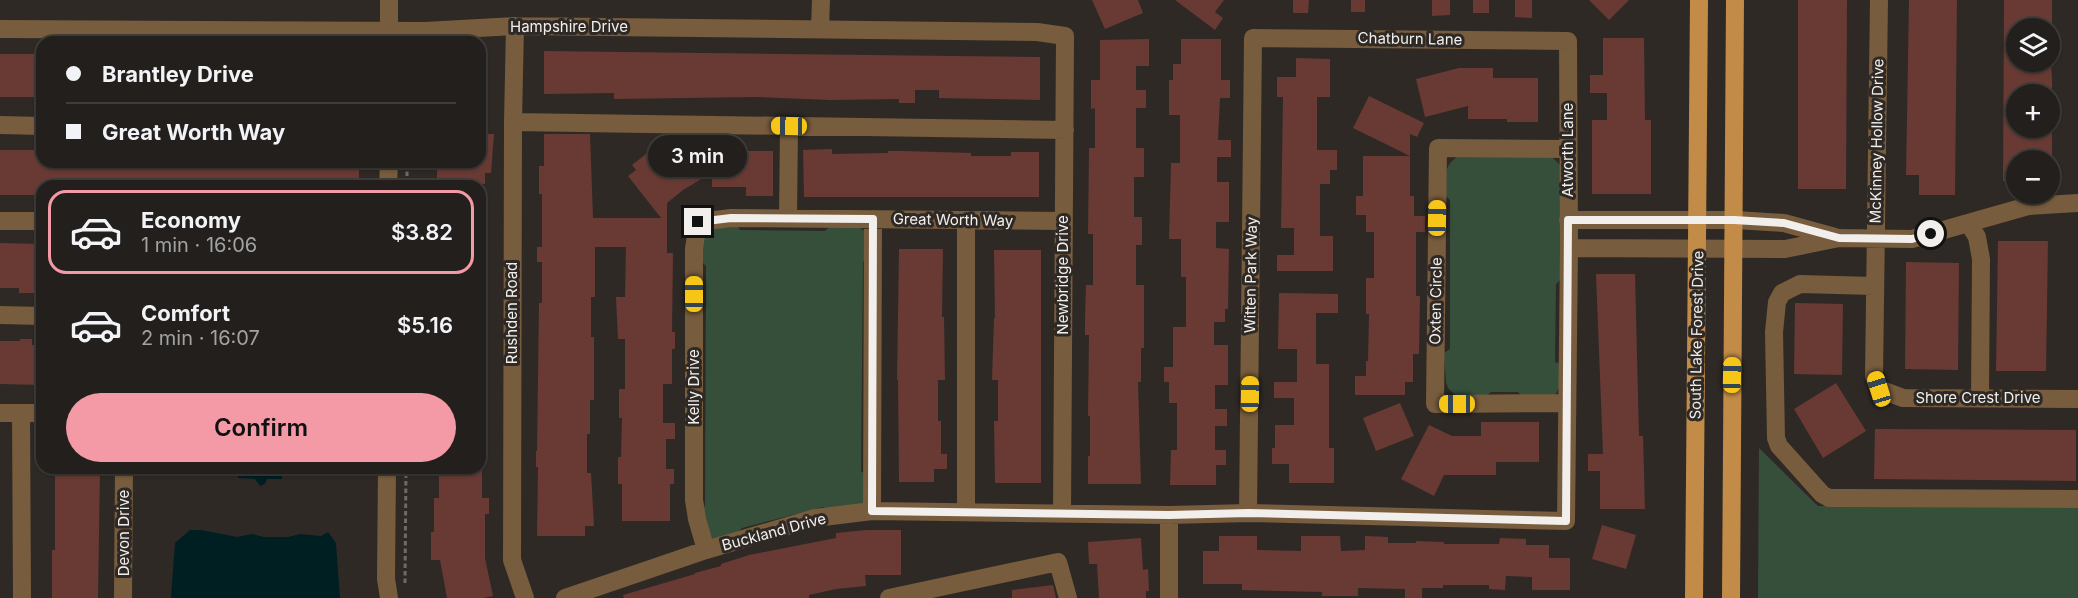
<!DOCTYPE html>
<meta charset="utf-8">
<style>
body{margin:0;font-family:Inter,sans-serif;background:#2e2c29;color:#f1f3f6;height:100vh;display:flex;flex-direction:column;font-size:22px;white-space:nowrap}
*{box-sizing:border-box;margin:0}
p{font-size:20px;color:#a2a2a3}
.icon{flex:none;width:33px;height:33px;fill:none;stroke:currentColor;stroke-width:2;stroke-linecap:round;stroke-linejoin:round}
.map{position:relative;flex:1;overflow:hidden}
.sheet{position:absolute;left:36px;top:180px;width:450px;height:294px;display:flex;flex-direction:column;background:#221f1c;border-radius:18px;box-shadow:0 2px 4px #0004,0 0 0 2px #3f3d3b}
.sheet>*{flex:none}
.hud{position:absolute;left:36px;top:36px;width:450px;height:132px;border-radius:18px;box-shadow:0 2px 4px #0004,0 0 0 2px #3f3d3b;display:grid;align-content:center;height:132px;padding:0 30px;background:#221f1c}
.fabs{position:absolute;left:2006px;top:18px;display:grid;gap:12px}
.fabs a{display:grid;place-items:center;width:54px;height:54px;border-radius:50%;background:#221f1c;box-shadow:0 2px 4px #0004,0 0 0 2px #3f3d3b;font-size:30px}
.end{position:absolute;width:27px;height:27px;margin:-14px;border:8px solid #f1eeeb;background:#111;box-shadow:0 0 0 3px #111}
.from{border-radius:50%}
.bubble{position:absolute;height:42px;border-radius:21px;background:#221f1c;box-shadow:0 2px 4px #0004,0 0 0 2px #3f3d3b;font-size:20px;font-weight:600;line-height:42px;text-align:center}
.car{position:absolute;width:18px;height:36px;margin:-18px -9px;border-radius:8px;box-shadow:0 0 4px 2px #0007;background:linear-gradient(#f5c518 24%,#345 0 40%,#f5c518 0 76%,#345 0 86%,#f5c518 0)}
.hud b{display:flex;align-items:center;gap:21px;height:57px;font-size:22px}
.hud b+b{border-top:2px solid #3f3d3b}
.hud i{width:15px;height:15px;background:#f1f3f6}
ul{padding:10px 0 0;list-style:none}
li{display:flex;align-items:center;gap:18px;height:84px;margin:0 12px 9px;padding:0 18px;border:3px solid transparent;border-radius:18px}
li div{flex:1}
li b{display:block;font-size:22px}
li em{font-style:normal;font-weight:600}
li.current{border-color:#f49aa6}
li>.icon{width:54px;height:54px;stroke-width:1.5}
.primary-button{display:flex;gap:12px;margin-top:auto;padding:12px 30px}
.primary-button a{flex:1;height:69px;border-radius:36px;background:#f49aa6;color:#111;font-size:24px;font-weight:600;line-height:69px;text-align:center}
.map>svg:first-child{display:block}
.green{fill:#354f3b}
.water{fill:#001f23}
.building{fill:#683a33}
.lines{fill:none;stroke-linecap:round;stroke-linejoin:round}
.path{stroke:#6f6a67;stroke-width:3;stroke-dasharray:4.5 3;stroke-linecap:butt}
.minor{stroke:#775c3d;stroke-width:18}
.major{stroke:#c28b48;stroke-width:18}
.route{stroke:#f1eeeb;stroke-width:8}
.labels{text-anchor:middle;stroke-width:6;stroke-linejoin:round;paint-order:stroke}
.street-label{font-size:15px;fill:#f1eeeb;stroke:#2e2925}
</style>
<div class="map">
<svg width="2078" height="598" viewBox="0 0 2078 598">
<rect width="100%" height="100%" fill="#2e2925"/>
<path class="green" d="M1457 157H1552L1561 166 1560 280 1556 284 1555 362 1560 364V386L1555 395 1522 396 1518 392H1491L1486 396H1461L1454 394 1448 388 1446 382 1444 353 1450 349V200L1445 195C1445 179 1443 166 1457 157Z
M737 225 740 230 825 231 830 226C843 226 858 223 868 234L869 253 863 262 861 471 867 476V499L861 506 829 511 823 507 742 528 734 537 715 540 709 537 701 513 705 505 706 266 700 260C705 226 702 229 737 225Z
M1759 448 1818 506 2078 507V598H1758Z"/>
<path class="water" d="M238 468H282V479H267L265 484 260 486 255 479 238 478Z
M190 530H201L237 537 252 534 264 537H288L300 534 321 536 328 532 336 543 340 598H171L175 543Z"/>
<path class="building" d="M1092 0H1138L1143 13 1105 29Z
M1175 0H1224L1215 12 1223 18 1215 30Z
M1293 0H1309L1308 13H1293Z
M1351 0H1365V12H1351Z
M1432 0H1450V15L1432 16Z
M1473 0H1489V13H1473Z
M1515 0H1532V18L1515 17Z
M1589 0H1629L1609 20Z
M1798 0H1847L1846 189H1798Z
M1909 0H1957L1955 195H1919V175H1906Z
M2004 0H2052V28H2016V62H2051L2052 79V94H2016V128H2052V160H2016V181H2003Z
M1603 38H1644L1645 120H1651V194H1592V120H1607V93H1590V75H1603Z
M1149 39V66H1136V90H1146V108H1136V148H1144V177H1134V217H1142V245H1136V285H1144V348H1141V382H1138L1141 484H1088V456H1090V416H1088L1089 335H1085V319L1086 285H1093V234H1088L1089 148H1095V108L1091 109V80H1100V40Z
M1181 39H1221V80H1230V98H1220L1218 140H1231V157H1217V182H1229V222H1216V248L1229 249 1228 309H1225V322H1214V345H1228V385H1215V409H1227V426H1215V450H1226V465H1216V485H1170L1171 450H1177V403H1169V382H1164V367H1173V327H1186V277H1181V239H1169L1171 163H1180V115H1169V80H1173V64H1181Z
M544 51 1040 57V100L939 98V90H915V103H899V99L830 100 756 97 614 99V93L544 94Z
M0 54H42V97H0Z
M1296 58 1330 59V97H1317V150H1337V170H1330V184H1320V236H1333V271H1277V255H1294V228H1281L1283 97H1277V77H1296Z
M1459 68H1493V78H1538V122H1507V119H1468V106L1425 117 1416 79Z
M1369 96 1424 123 1417 137 1410 134V196H1414V216H1425V232H1416V296H1420L1419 354H1413V382H1405V395H1355V376H1366V361H1368L1369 314H1366V278H1374V232H1366V215H1356V196H1363V156H1410L1353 128Z
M480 134H494L491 173H485V184H437V162H480Z
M544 134H590L593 218H661L628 176 636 170 632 165 646 154 648 156 676 140 686 156 695 151 708 175 683 190 667 203V253H673L672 332H675V349H672V384H663V423H675V439H666V469H674V484H670V521H622V484H618V457H621L622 418H619V389H625V339H618L616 297H625L626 247H595V297H591V337H594V400H590V434H587V473H591L594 526H585V536H537L538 467H536V451H537L539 303H542V262H537V247H542V194H539V166H544Z
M712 147H740V151H773V196H746V187H712Z
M832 149V154L888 153V151H904L971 153V156H1011V152H1039V197H804L803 150Z
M0 150H42V162H359V186H42V195H0Z
M1998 241H2048L2046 371H1996Z
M0 243 42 244V293H19V288H0Z
M899 249H943L942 317H944L945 380H938V421H941V454H947V469H934V482H899L898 380H897Z
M994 250H1041V483H995L994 421H998V380H992L994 318H995Z
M1906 262 1959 263 1958 370 1905 369Z
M1596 274H1635L1639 436H1643L1645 509H1600V471H1588V454H1603Z
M1279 293 1338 294V313H1316V364H1329V448H1334V483H1289V464H1272V448H1275V425H1294V398H1274V382H1297V349H1278Z
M1795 303 1843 304 1842 375 1794 374Z
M20 339H32V345H42V385L0 384V341H20Z
M1836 383 1866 431 1823 458 1794 409Z
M1400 403 1414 436 1376 451 1363 418Z
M1481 422H1539V462H1496V475H1444L1434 496 1401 479 1429 425 1452 436H1481Z
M1875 429 2076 430V481L1874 479Z
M439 468H482V498H489V514H485V558L493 596 483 598H447L440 560H431V532H434V498H439Z
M55 471H100L98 598H52V550H55Z
M1602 525 1636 535 1626 569 1592 559Z
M866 530H901V575H865L866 586 836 589 809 595V598H624L623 595 695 574V573L721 566V564L749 555 836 538V533Z
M1219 536H1257V550L1301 551V536H1340L1341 551 1365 550V536L1388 537V543H1416V541L1444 542V544H1499L1500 538 1526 539V545H1549V558H1570V590H1532V577L1506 576 1505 590 1489 589V585H1443V588H1422V598H1405V589L1358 588V596H1322V592L1242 590V584H1203V551H1219Z
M1141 538 1143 570 1148 569 1149 591H1146V598H1099L1097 564H1089L1088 542Z
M1053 585 1056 598H1012V590Z"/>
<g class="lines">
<path class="path" d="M407 164V186
M405 583 406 468"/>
<path class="minor" d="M1879 0 1874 376 1879 389 1903 398 2078 399
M515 26 513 122 512 560 525 598
M0 29 425 31 515 26 1037 32 1065 36 1062 514
M820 29 821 0
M389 40V0
M513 122 1065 130
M0 125 42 126
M388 186 389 162
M788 218 789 126
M1568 220H1735L1784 223 1835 237
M0 221H42
M1969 224 1977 237 1981 259 1980 398
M1569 248 1785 249 1839 238 1912 239 2028 206 2078 203
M1874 286 1800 284 1782 293 1777 302 1774 332 1776 438 1779 446 1822 494 1829 498H1848L2078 499
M0 315 42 316
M1566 403 1435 404 1438 148 1568 149
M0 413H42
M21 413 22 598
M387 468 386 579 389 598
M872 511 873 219
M966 512V220
M1169 515V598
M706 550 697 519 694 500V249L698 222 731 218 1063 221
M123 598 124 468
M565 598 706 550 815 518 872 511 1169 515 1248 513 1566 521 1569 248 1568 41 1253 38 1248 513
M889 598 1058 562 1068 598"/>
<path class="major" d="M1694 598 1699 0
M1731 598 1735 0"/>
</g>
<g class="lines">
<path class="route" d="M698 222 731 218 873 219 872 511 1169 515 1248 513 1566 521 1568 220H1734L1784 223 1839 238 1912 239 1931 234"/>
</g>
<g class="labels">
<g class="street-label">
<text x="569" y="32">Hampshire Drive</text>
<text transform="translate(1410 39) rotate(1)" y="5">Chatburn Lane</text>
<text transform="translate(1877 141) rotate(-89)" y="5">McKinney Hollow Drive</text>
<text transform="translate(1568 150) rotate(-90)" y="5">Atworth Lane</text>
<text transform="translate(953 220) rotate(1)" y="5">Great Worth Way</text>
<text transform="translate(1063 275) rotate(-90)" y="5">Newbridge Drive</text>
<text transform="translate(1251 275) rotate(-89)" y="5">Witten Park Way</text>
<text transform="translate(1436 301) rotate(-89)" y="5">Oxten Circle</text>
<text transform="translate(512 313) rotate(-90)" y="5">Rushden Road</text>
<text transform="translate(1697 335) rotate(-89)" y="5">South Lake Forest Drive</text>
<text transform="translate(694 387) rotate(-90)" y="5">Kelly Drive</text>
<text x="1978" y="403">Shore Crest Drive</text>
<text transform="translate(774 532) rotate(-15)" y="5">Buckland Drive</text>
<text transform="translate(124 533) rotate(-90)" y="5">Devon Drive</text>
</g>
</g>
</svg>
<div class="fabs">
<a><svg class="icon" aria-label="layers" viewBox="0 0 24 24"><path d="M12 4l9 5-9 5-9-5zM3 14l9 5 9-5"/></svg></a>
<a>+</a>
<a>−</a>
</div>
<i class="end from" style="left:1931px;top:234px"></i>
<i class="end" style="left:698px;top:222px"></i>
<div class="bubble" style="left:648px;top:135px;width:99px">3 min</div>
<i class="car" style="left:789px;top:126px;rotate:271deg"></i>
<i class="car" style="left:1437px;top:218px;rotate:1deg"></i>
<i class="car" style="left:694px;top:294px;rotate:0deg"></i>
<i class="car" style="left:1732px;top:375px;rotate:1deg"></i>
<i class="car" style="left:1879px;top:389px;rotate:343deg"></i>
<i class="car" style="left:1250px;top:394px;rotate:1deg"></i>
<i class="car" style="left:1457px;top:404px;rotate:270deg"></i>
<div class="hud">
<b><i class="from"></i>Brantley Drive</b>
<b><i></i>Great Worth Way</b>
</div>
<section class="sheet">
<ul>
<li class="current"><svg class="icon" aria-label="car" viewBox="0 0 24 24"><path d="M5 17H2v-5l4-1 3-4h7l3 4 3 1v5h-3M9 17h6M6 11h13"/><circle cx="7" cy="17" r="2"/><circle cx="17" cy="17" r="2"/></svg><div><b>Economy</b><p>1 min · 16:06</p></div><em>$3.82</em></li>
<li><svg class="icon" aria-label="car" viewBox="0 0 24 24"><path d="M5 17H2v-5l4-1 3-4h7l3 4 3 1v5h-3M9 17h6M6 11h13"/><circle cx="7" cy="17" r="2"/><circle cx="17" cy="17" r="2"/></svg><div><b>Comfort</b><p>2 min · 16:07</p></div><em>$5.16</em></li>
</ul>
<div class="primary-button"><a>Confirm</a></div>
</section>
</div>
